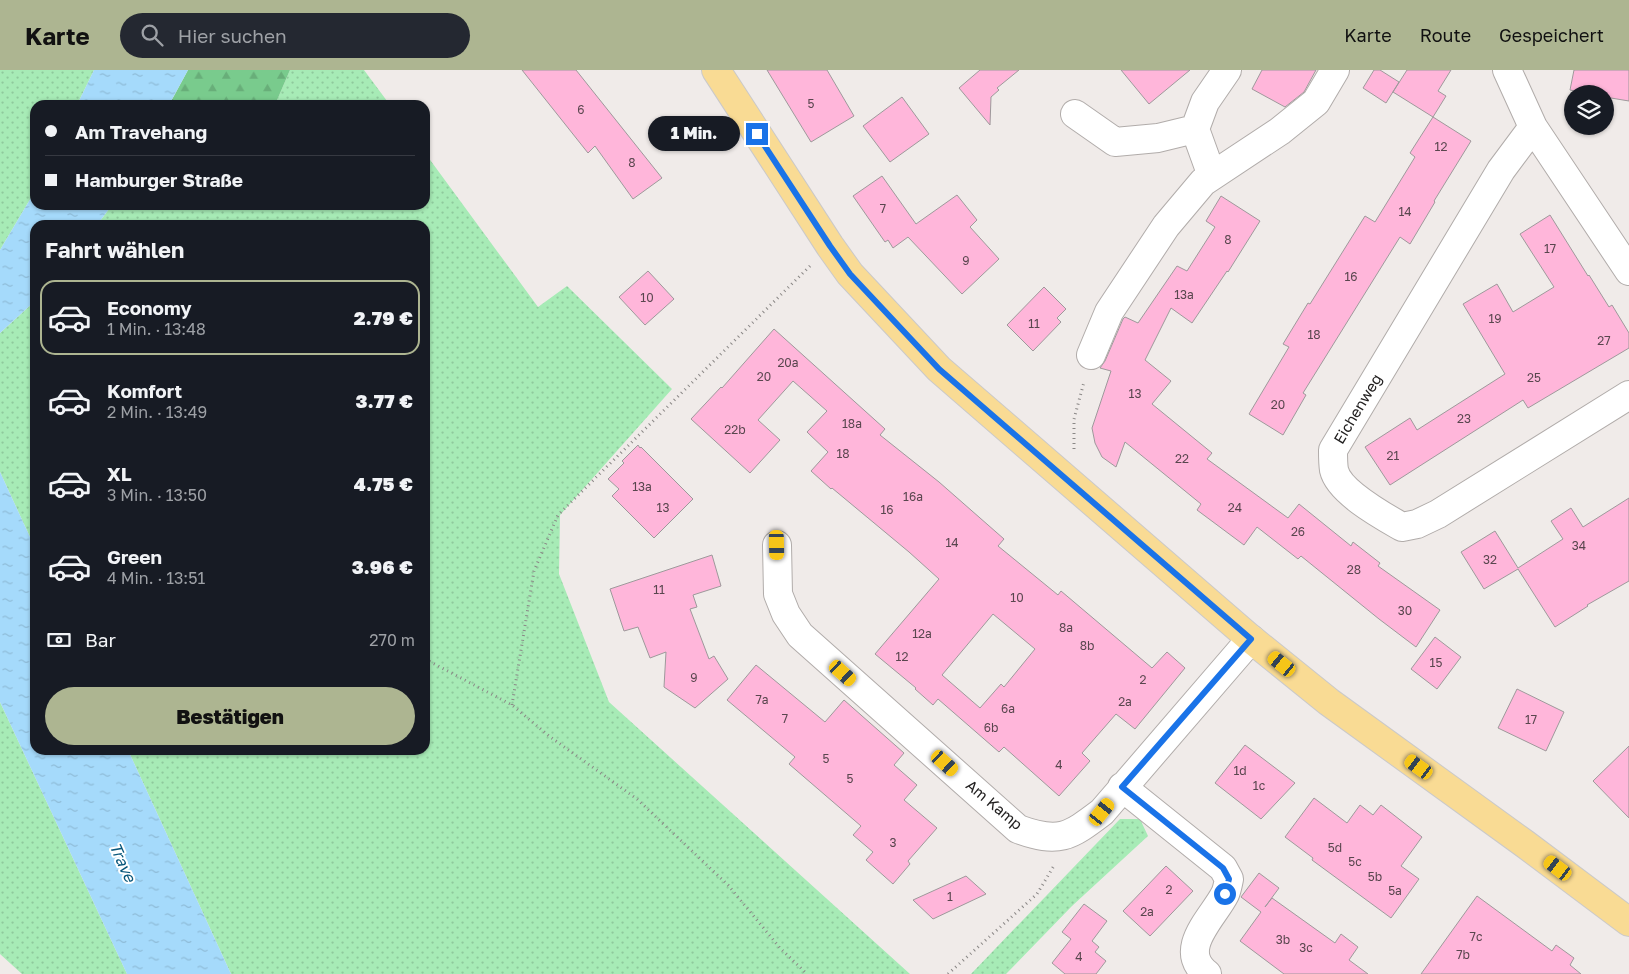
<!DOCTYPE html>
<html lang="de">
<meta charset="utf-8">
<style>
body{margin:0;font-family:"Golos Text",sans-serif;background:#242831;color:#f1f3f6;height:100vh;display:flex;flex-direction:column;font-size:19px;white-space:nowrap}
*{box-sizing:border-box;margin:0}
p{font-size:16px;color:#9ea1a6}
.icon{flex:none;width:28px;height:28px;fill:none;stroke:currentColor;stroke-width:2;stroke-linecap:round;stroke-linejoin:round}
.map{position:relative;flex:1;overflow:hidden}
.details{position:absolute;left:30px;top:150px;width:400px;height:535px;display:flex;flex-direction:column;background:#171b24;border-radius:15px;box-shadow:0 1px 4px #0004}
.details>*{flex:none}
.guide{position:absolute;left:30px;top:30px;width:400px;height:110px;border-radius:15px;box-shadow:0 1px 4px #0004;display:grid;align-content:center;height:110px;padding:0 15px;background:#171b24}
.controls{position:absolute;left:1564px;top:15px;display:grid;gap:10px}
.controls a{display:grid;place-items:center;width:50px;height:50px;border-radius:50%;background:#171b24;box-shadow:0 1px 4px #0004;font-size:25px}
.end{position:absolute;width:22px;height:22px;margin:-11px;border:6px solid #1a73e8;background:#fff;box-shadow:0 0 0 2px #fff}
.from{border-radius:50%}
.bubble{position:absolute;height:35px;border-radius:18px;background:#171b24;box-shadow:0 1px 4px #0004;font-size:16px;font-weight:800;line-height:35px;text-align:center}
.car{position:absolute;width:15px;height:30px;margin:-15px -8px;border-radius:6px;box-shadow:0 0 4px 1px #0007;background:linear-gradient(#f5c518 24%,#345 0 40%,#f5c518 0 76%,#345 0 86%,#f5c518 0)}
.guide b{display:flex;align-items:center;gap:18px;height:48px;font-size:19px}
.guide b+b{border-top:1px solid #363941}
.guide i{width:12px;height:12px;background:#f1f3f6}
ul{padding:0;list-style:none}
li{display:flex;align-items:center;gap:15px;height:75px;margin:0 10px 8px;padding:0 5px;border:2px solid transparent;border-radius:15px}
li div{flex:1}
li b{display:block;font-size:19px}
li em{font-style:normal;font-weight:800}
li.on{border-color:#adb591}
li>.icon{width:45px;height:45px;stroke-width:1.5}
h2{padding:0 15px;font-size:22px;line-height:60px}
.pay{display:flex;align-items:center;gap:12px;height:55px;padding:0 15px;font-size:19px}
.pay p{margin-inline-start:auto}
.cta{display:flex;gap:10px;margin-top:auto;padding:10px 15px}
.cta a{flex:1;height:58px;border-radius:30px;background:#adb591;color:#111;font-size:20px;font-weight:800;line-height:58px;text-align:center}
header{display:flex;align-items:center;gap:30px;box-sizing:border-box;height:70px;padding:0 25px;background:#adb591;color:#111}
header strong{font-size:24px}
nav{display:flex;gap:28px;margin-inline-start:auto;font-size:18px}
.search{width:350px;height:45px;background:#242831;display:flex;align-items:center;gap:12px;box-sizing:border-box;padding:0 18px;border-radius:28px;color:#9ea1a6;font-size:19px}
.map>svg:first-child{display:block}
.grass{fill:url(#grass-dots)}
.forest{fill:url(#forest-firs)}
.water{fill:url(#water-ripples)}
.building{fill:#ffb6da;stroke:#9e999b;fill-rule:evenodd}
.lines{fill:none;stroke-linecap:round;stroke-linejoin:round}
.minor-casing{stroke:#b1acaa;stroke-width:30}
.major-casing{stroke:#cac9c9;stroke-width:30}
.path{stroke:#8a8786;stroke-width:3;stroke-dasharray:1 4;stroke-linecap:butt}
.minor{stroke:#fff;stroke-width:28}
.major{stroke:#f9db94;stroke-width:28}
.route{stroke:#1a73e8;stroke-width:6}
.labels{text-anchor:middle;stroke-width:4;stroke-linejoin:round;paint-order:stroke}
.number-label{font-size:12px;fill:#59464e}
.street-label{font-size:15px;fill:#222020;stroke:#fff}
.water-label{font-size:16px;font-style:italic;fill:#09577b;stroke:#fff}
</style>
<header>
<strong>Karte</strong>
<div class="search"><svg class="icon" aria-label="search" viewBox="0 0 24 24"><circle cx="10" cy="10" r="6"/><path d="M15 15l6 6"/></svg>Hier suchen</div>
<nav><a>Karte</a><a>Route</a><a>Gespeichert</a></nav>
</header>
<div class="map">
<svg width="1629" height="904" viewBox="0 0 1629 904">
<defs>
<pattern id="grass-dots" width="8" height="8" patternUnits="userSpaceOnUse" patternTransform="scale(1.25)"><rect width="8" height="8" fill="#a7ebb6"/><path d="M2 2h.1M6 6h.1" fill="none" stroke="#8fc99c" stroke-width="1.8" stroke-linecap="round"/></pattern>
<pattern id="forest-firs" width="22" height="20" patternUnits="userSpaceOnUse" patternTransform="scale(1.25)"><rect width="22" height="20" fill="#79cb8d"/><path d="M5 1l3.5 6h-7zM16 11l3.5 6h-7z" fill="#68ae79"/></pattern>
<pattern id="water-ripples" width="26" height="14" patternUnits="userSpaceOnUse" patternTransform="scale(1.25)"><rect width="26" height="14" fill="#a5dafb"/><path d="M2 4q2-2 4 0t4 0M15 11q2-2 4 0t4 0" fill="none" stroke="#8ebbd7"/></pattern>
</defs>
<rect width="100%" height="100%" fill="#f0ebe9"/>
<path class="grass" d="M0 0H94L77 35H35V121L0 180Z
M290 0H364L390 35H275Z
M425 83 538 237 567 216 672 319 560 445 559 504 609 632 910 904H231L128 680H425V155H97L112 135H425Z
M35 231V478L0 402V263Z
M0 632 127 904H22L0 884Z
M1120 749H1140L1148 766 1072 836 1006 904H971Z"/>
<path class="forest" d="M188 0H290L275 35H169Z"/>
<path class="water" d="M94 0H188L169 35H77Z
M35 121V135H112L97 155H35V231L0 263V180Z
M0 402 35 478V680H128L231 904H127L0 632Z"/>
<path class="building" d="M522 0H576L662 108 633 129 595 76 588 83Z
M767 0H827L854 46 811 72Z
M980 0H1019L997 18 999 20 991 27 990 55 959 18Z
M1121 0H1190L1149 34Z
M1262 0H1316L1304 22 1285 37 1252 19Z
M1374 0H1380L1399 12 1386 33 1363 18Z
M1407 0H1451L1438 21 1446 26 1433 47 1393 22Z
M1574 0H1629V31L1605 27V24H1590L1570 20Z
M902 27 929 64 890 92 863 56Z
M1433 47 1471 71 1434 131 1435 132 1410 174 1400 167 1303 323 1306 325 1283 365 1249 344 1289 277 1283 274 1308 233 1310 234 1365 146 1375 152 1415 87 1410 83Z
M882 106 916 154 957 125 977 150 970 157 999 189 962 224 908 167 893 178 888 170 885 172 853 126Z
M1221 126 1260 151 1228 202 1227 201 1192 253 1171 238 1145 290 1171 311 1152 334 1212 383 1207 389 1288 448 1299 434 1351 476 1353 472 1380 493 1378 496 1440 540 1416 577 1379 549 1301 486 1298 489 1257 457 1244 475 1197 440 1201 434 1125 372 1116 397 1102 387 1095 373 1092 358 1111 301 1100 298 1105 291 1123 249 1125 247 1138 253 1177 196 1187 201 1215 157 1206 151Z
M1550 145 1588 206 1589 205 1609 237 1612 235 1629 263V278L1528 338 1523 330 1390 415 1365 377 1410 348 1417 360 1505 304 1463 234 1497 214 1513 242 1554 217 1520 164Z
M648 201 674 229 645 255 619 227Z
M1044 217 1066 239 1057 248 1061 252 1033 281 1007 255Z
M774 259 885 359 880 365 939 412 1004 469 998 476 1058 525 1061 521 1152 598 1167 582 1185 598 1135 659 1116 644 1082 683 1090 691 1059 726 1004 677 999 682 938 629 933 635 915 619 916 618 875 584 939 509 909 482 832 418 831 419 811 401 828 382 807 362 827 341 793 311 758 350 780 370 750 403 691 349 721 317 722 318ZM993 544 1035 579 1004 617 1001 614 980 638 942 605Z
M638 375 640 378 641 377 693 429 654 468 612 426 619 419 608 409 624 393 622 391Z
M1629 428V511L1587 535 1588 536 1555 557 1518 499 1484 519 1461 482 1495 461 1518 498 1563 469 1551 451 1571 438 1583 457Z
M712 485 721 516 693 525 697 537 690 539 709 589 714 586 728 609 695 638 664 617 666 582 650 588 638 557 624 561 610 519Z
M1435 567 1461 587 1437 619 1411 599Z
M756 595 825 652 844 630 904 683 894 695 917 715 904 730 937 758 908 791 910 794 893 814 866 790 873 782 853 765 861 756 789 694 795 687 727 630Z
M1517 619 1564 642 1546 681 1498 658Z
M1245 675 1295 713 1261 749 1215 713Z
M1629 676V748L1593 711Z
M1314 728 1347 753 1360 735 1373 745 1381 735 1422 767 1401 796 1419 809 1391 848 1312 790 1313 788 1285 767Z
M1166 796 1193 821 1150 866 1123 841Z
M1259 803 1279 818 1265 837 1272 828 1335 873 1341 864 1358 877 1349 890 1368 904H1284L1240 871 1261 842 1241 827Z
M966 806 986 824 933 849 913 830Z
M1477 826 1552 881 1556 875 1574 888 1570 895 1581 904H1421Z
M1084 834 1107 851 1092 871 1099 877 1095 882 1106 891 1096 904H1065L1052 893 1071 869 1062 862Z"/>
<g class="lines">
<defs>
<path id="minor" d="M1507 0 1533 57 1629 201
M1075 44 1115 72 1158 68 1195 59
M1533 57 1501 100 1333 380C1333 387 1333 394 1334 400 1339 422 1383 446 1402 457L1417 454 1438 444 1629 325
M1212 106 1195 59 1205 32 1227 0
M1091 285 1109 242 1166 156 1203 112 1280 61 1316 32 1335 0
M777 475 778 524 786 544 800 565 1018 759C1059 774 1069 767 1102 742L1251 569
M1122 717 1223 798 1229 809C1228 814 1227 820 1225 824 1213 848 1176 879 1207 904"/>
<path id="major" d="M716 0 830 176 850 204 939 299 1251 569 1329 632 1525 774 1629 852"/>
</defs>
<use href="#minor" class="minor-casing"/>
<use href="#major" class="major-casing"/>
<path class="path" d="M1074 379V349L1084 312
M425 589 512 635 549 666 637 729 728 815 780 878 807 904
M512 635 534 501 558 445 811 195
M948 904 1037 824 1055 794"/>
<use href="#minor" class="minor"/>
<use href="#major" class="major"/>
</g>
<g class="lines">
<path class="route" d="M757 64 830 176 850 204 939 299 1251 569 1122 717 1223 798 1229 809 1225 824"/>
</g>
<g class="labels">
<g class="number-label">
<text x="811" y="38">5</text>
<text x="581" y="44">6</text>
<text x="1441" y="81">12</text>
<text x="632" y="97">8</text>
<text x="883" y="143">7</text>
<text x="1405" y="146">14</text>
<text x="1228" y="174">8</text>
<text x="1550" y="183">17</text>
<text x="966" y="195">9</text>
<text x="1351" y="211">16</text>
<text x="1184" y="229">13a</text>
<text x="647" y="232">10</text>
<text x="1495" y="253">19</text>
<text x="1034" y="258">11</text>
<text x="1314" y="269">18</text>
<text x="1604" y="275">27</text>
<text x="788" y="297">20a</text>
<text x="764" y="311">20</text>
<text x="1534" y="312">25</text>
<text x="1135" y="328">13</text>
<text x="1278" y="339">20</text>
<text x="1464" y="353">23</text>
<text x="852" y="358">18a</text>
<text x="735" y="364">22b</text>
<text x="843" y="388">18</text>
<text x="1393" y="390">21</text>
<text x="1182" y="393">22</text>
<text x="642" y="421">13a</text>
<text x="913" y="431">16a</text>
<text x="663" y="442">13</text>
<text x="1235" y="442">24</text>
<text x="887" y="444">16</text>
<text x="1298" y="466">26</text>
<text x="952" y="477">14</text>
<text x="1579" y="480">34</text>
<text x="1490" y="494">32</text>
<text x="1354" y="504">28</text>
<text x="659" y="524">11</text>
<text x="1017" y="532">10</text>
<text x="1405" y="545">30</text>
<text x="1066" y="562">8a</text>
<text x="922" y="568">12a</text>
<text x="1087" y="580">8b</text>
<text x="902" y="591">12</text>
<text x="1436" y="597">15</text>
<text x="694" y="612">9</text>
<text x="1143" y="614">2</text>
<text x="762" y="634">7a</text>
<text x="1125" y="636">2a</text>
<text x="1008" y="643">6a</text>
<text x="785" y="653">7</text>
<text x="1531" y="654">17</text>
<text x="991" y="662">6b</text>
<text x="826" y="693">5</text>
<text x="1059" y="699">4</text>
<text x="1240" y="705">1d</text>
<text x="850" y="713">5</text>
<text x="1259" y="720">1c</text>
<text x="893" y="777">3</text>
<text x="1335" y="782">5d</text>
<text x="1355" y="796">5c</text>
<text x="1375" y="811">5b</text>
<text x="1169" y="824">2</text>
<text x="1395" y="825">5a</text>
<text x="950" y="831">1</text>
<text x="1147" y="846">2a</text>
<text x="1476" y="871">7c</text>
<text x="1283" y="874">3b</text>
<text x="1306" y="882">3c</text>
<text x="1463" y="889">7b</text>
<text x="1079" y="891">4</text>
</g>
<g class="street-label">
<text transform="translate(1358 339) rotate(-59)" y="5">Eichenweg</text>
<text transform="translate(994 735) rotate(40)" y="5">Am Kamp</text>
</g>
<g class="water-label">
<text transform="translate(123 792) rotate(66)" y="6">Trave</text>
</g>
</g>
</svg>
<div class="controls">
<a><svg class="icon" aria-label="layers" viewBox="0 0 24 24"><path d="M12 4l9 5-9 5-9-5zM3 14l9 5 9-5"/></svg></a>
</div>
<i class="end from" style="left:1225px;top:824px"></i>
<i class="end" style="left:757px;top:64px"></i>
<div class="bubble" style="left:648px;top:46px;width:92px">1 Min.</div>
<i class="car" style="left:777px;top:475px;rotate:179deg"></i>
<i class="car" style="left:1282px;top:594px;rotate:309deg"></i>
<i class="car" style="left:843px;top:603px;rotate:132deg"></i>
<i class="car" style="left:945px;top:693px;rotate:132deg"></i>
<i class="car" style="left:1419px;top:697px;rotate:306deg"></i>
<i class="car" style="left:1102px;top:742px;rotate:39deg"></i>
<i class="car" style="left:1558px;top:798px;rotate:307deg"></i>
<div class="guide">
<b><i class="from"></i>Am Travehang</b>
<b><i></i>Hamburger Straße</b>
</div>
<section class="details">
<h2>Fahrt wählen</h2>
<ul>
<li class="on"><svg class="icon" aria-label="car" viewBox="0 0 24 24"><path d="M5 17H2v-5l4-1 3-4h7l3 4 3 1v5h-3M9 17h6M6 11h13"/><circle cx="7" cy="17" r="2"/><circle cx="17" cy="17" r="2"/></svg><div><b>Economy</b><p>1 Min. · 13:48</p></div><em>2.79 €</em></li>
<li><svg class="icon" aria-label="car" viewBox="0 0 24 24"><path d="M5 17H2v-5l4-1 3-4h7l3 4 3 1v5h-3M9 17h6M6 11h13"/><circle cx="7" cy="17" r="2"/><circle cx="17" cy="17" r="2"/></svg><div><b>Komfort</b><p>2 Min. · 13:49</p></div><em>3.77 €</em></li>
<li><svg class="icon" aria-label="car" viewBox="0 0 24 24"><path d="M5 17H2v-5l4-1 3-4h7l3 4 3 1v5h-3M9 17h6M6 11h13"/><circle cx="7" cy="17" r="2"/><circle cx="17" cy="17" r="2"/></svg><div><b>XL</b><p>3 Min. · 13:50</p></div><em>4.75 €</em></li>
<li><svg class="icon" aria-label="car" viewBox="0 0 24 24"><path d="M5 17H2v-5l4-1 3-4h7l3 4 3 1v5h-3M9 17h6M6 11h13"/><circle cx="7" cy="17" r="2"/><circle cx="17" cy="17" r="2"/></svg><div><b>Green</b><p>4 Min. · 13:51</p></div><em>3.96 €</em></li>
</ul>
<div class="pay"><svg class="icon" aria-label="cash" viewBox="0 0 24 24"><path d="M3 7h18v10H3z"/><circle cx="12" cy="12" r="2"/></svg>Bar<p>270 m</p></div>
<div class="cta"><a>Bestätigen</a></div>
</section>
</div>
